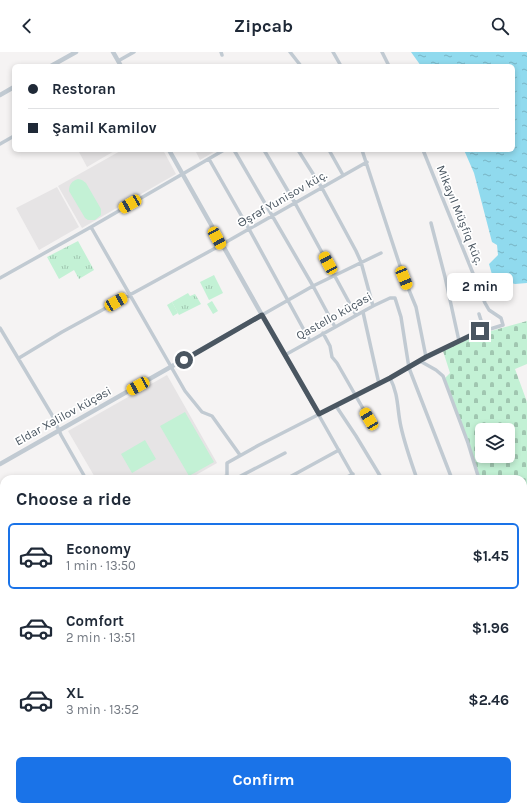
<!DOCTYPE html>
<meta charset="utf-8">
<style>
body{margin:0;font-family:Karla,sans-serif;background:#f2f2f3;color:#1f2937;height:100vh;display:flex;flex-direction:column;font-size:15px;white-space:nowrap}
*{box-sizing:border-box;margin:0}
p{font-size:13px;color:#747a83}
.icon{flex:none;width:22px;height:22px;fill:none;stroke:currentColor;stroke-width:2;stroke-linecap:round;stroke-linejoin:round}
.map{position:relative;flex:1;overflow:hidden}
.side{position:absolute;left:0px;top:423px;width:527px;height:336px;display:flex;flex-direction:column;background:#fff;border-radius:12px 12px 0 0;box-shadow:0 2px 6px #0003}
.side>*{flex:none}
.banner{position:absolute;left:12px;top:12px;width:503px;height:88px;border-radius:6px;box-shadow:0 2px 6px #0003;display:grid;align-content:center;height:88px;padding:0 16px;background:#fff}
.fabs{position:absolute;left:475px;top:371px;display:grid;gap:8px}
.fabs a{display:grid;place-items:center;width:40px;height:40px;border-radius:6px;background:#fff;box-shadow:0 2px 6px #0003;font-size:20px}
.end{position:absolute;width:18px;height:18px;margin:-9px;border:5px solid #4a5661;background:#fff;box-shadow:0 0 0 2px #fff}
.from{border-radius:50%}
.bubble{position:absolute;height:28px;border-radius:6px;background:#fff;box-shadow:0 2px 6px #0003;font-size:13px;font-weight:700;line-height:28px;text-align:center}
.car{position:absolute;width:12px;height:24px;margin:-12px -6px;border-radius:5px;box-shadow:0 0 3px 1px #0007;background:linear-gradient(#f5c518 24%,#345 0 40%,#f5c518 0 76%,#345 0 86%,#f5c518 0)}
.banner b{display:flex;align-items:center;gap:14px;height:38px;font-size:15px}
.banner b+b{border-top:1px solid #e0e1e3}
.banner i{width:10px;height:10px;background:#1f2937}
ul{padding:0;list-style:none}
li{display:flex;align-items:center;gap:12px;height:66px;margin:0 8px 6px;padding:0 8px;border:2px solid transparent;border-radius:6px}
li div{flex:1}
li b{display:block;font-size:15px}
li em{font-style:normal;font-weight:700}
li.on{border-color:#1a73e8}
li>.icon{width:36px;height:36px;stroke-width:1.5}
h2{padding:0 16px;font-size:18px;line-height:48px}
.primary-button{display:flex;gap:8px;margin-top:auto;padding:8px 16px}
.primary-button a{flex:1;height:46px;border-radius:6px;background:#1a73e8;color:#fff;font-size:16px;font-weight:700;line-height:46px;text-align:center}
header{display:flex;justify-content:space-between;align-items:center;height:52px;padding:0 16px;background:#fff;font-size:18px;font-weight:700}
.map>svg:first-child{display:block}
.education{fill:#e6e4e5}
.grass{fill:#c3f1d5}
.cemetery{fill:url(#cemetery-stones);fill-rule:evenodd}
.park{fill:url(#park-tufts)}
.water{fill:url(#water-ripples)}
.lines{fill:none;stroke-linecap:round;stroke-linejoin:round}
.minor{stroke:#c1cad2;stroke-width:3.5}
.tertiary{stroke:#c1cad2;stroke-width:4.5}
.route{stroke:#4a5661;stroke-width:5}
.labels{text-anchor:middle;stroke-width:3.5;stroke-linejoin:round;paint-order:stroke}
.street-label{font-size:12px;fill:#4a5661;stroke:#fff}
</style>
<header><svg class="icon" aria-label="back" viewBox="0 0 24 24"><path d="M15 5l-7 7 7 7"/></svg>Zipcab<svg class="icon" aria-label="search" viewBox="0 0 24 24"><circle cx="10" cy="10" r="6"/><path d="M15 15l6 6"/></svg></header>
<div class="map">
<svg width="527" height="759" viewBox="0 0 527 759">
<defs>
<pattern id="cemetery-stones" width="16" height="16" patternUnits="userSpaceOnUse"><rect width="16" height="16" fill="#c3f1d5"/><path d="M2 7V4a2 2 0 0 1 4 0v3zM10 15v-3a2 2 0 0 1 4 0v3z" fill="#a0c6b0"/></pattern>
<pattern id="park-tufts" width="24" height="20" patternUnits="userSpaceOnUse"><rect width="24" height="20" fill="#c3f1d5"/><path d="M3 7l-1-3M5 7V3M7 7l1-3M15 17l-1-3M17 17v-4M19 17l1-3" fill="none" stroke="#a0c6b0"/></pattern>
<pattern id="water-ripples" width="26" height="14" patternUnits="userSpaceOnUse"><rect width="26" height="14" fill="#90daee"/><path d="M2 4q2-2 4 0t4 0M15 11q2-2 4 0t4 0" fill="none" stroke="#78b4c4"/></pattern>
</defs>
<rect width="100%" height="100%" fill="#f5f3f3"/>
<path class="education" d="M78 98H116L87 115Z
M122 98H163L176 122 82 176 58 134Z
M195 98H217L200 108Z
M57 135 79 175 39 198 16 156Z
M167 323 217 411 189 427H96L68 379Z"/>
<path class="grass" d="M78 127 82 128 86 131 101 157V163L95 168H88L85 166 69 139C69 132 72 129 78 127Z
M212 249 218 259 213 262 207 252Z
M172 250 178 261 173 264 167 253Z
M185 360 214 410 189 424 160 374Z
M145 388 156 407 132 421 121 402Z"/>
<path class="cemetery" d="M527 269V312L515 317 527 350V542L525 535H523V427H480L445 326 450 321 443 299 480 282ZM482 378H508V404H482Z"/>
<path class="park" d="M78 189 94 218 79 227 74 218 59 227 47 205Z
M214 223 223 241 209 248 200 230Z
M188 241 190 244 195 242 201 252 179 263 172 250Z"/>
<path class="water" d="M411 0H527V231L515 232 493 226 489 212 498 203 497 193 492 190 474 121 464 98H513V14H421Z"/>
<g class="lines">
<path class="minor" d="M221 0 222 3
M290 0 301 14
M333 0 341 14
M382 0 389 14
M118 9 134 0
M0 92 14 84
M234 98 313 234 335 275
M264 98 295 151 356 263
M298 98 322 136 356 199 361 210 373 254
M329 98 343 123
M362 98 404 226 416 255 426 305
M209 107 249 177 310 289
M431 171 445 225 459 289
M91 175 185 339 202 360 212 364 240 403
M0 226 91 175 224 98
M363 260 379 332
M479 262 484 278
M0 276 52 363 61 383 86 427
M323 281 330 294 332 305 337 311 369 367
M285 303 373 254 390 246H395L401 265 409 316 452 427
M19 306 62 280 221 193 367 110
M420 309 436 318 443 324 468 391 479 427
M390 326C399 343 397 358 401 375 405 393 411 410 417 427
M336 354 356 384 382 427
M227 424V411L259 393 390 326 445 296 474 282 503 273 501 266 489 258 485 251 423 98
M216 427 227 424 233 427
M235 427 285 401
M286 427 339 398
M343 427 353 422
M355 427 262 263 313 234 381 201
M523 610 527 609
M523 666 527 674
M523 742 527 741
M316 755 319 759
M419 755 422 759
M152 759 159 755
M212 759 219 755
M265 759 272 755
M324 759 331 755
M381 759 388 755
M436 759 443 755
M491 759 498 755"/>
<path class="tertiary" d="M113 0 121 14
M51 14 76 0
M0 43 14 35
M0 412 262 263 169 98
M0 475 4 482
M0 547 4 545
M0 622 4 618
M122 755 123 759"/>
</g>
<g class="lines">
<path class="route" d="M184 308 262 263 319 362 390 326 426 305 480 279"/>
</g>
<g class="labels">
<g class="street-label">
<text transform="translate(282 147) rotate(-30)" y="4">Əşrəf Yunisov küç.</text>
<text transform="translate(460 163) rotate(68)" y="4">Mikayıl Müşfiq küç.</text>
<text transform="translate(334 264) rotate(-29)" y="4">Qastello küçəsi</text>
<text transform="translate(63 364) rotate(-29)" y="4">Eldar Xəlilov küçəsi</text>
</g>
</g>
</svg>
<div class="fabs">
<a><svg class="icon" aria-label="layers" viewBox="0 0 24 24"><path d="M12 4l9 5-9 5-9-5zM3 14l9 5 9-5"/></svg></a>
</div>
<i class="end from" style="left:184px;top:308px"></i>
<i class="end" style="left:480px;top:279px"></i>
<div class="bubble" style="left:447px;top:221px;width:66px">2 min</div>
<i class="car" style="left:130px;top:152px;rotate:240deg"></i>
<i class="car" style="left:217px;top:186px;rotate:151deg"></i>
<i class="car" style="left:328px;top:211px;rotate:331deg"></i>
<i class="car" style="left:404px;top:226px;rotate:158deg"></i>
<i class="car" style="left:116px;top:250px;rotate:60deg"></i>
<i class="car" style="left:138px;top:334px;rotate:241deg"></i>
<i class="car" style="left:369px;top:367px;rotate:329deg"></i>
<div class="banner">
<b><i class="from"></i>Restoran</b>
<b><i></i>Şamil Kamilov</b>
</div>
<section class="side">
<h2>Choose a ride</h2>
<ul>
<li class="on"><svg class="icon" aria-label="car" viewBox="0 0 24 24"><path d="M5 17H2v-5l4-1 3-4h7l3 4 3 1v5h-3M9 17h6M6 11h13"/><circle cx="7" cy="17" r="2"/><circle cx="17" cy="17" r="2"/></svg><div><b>Economy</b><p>1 min · 13:50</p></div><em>$1.45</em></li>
<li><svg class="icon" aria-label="car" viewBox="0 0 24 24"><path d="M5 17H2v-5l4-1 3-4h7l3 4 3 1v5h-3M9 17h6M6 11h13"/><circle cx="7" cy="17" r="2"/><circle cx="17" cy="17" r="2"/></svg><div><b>Comfort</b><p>2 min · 13:51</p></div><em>$1.96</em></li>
<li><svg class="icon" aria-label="car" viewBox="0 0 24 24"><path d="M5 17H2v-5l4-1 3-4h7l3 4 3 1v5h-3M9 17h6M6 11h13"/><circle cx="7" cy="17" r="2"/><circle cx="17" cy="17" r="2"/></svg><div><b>XL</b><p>3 min · 13:52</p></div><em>$2.46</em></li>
</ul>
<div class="primary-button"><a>Confirm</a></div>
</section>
</div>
